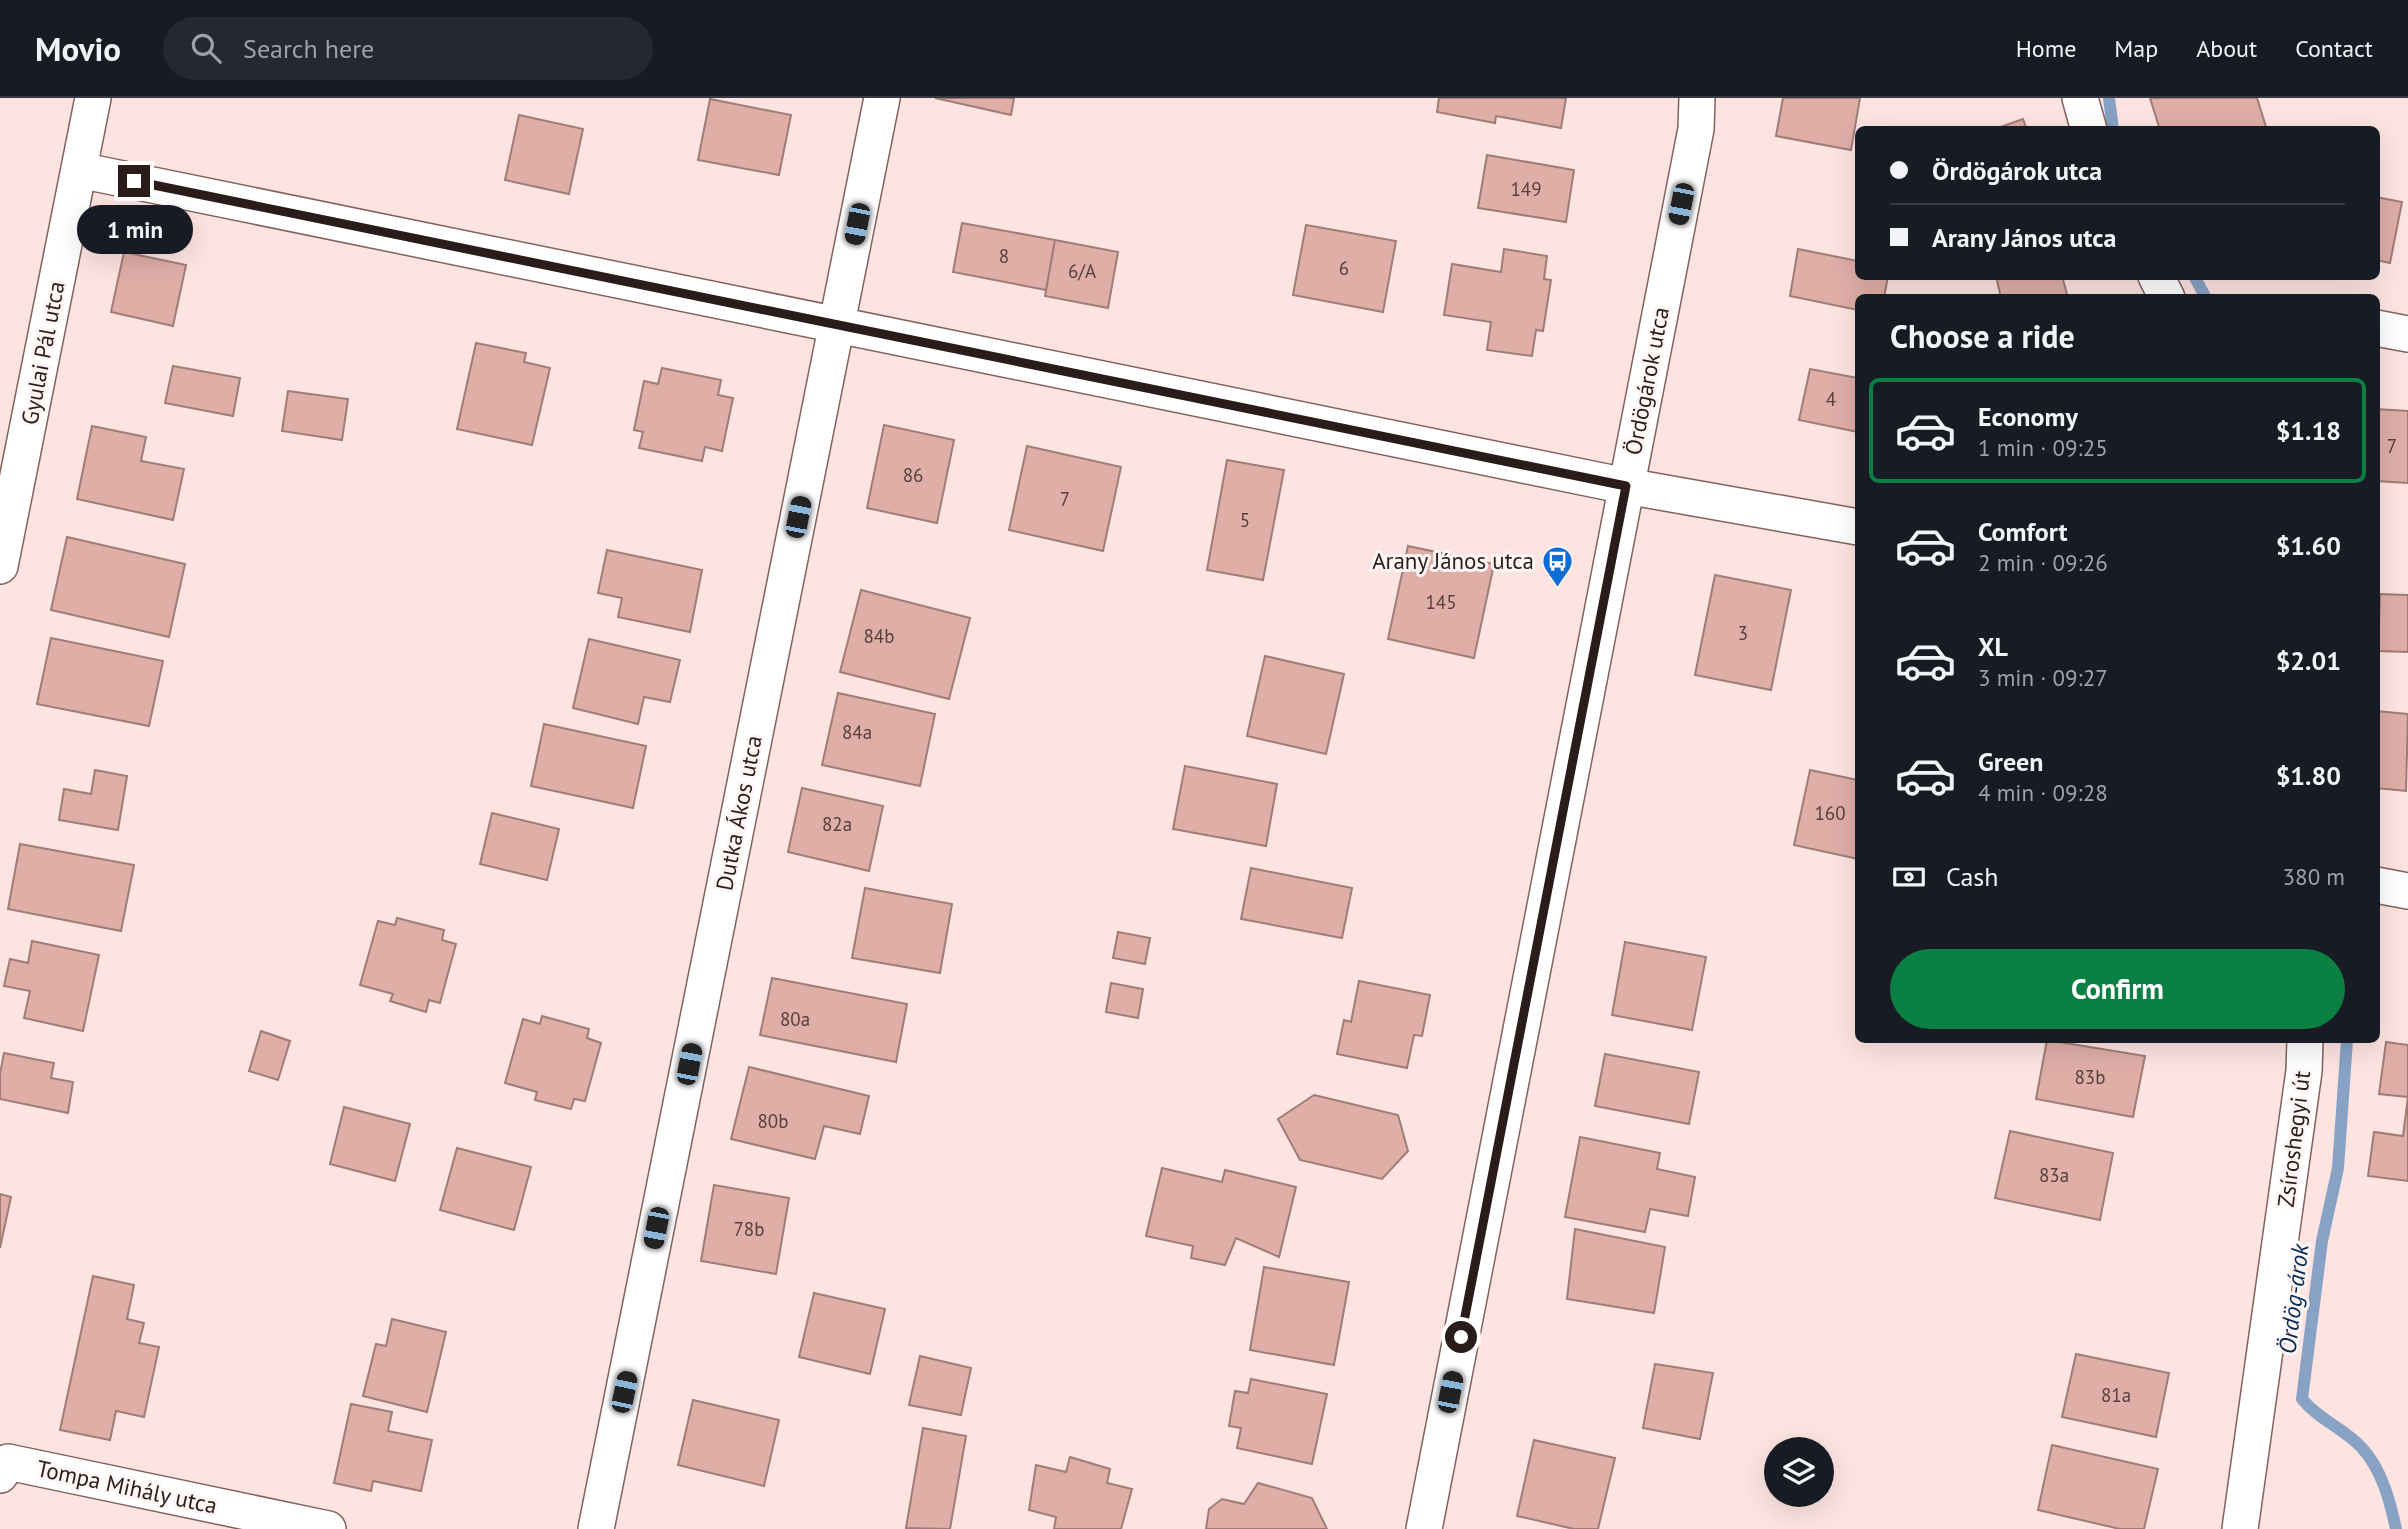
<!DOCTYPE html>
<meta charset="utf-8">
<style>
body{margin:0;font-family:"PT Sans",sans-serif;background:#242831;color:#f1f3f6;height:100vh;display:flex;flex-direction:column;font-size:26px;white-space:nowrap}
*{box-sizing:border-box;margin:0}
p{font-size:23px;color:#9ea1a6}
.icon{flex:none;width:38px;height:38px;fill:none;stroke:currentColor;stroke-width:2;stroke-linecap:round;stroke-linejoin:round}
.map{position:relative;flex:1;overflow:hidden}
.side{position:absolute;left:1855px;top:196px;width:525px;height:749px;display:flex;flex-direction:column;background:#171b24;border-radius:10px;box-shadow:0 7px 28px #0002}
.side>*{flex:none}
.guide{position:absolute;left:1855px;top:28px;width:525px;height:154px;border-radius:10px;box-shadow:0 7px 28px #0002;display:grid;align-content:center;height:154px;padding:0 35px;background:#171b24}
.controls{position:absolute;left:1764px;top:1339px;display:grid;gap:14px}
.controls a{display:grid;place-items:center;width:70px;height:70px;border-radius:50%;background:#171b24;box-shadow:0 7px 28px #0002;font-size:35px}
.end{position:absolute;width:32px;height:32px;margin:-16px;border:9px solid #2a1c1a;background:#fff;box-shadow:0 0 0 4px #fff}
.from{border-radius:50%}
.bubble{position:absolute;height:49px;border-radius:24px;background:#171b24;box-shadow:0 7px 28px #0002;font-size:23px;font-weight:800;line-height:49px;text-align:center}
.car{position:absolute;width:21px;height:42px;margin:-21px -10px;border-radius:9px;box-shadow:0 0 5px 2px #0007;background:linear-gradient(#222 24%,#8ab4d8 0 40%,#222 0 76%,#8ab4d8 0 86%,#222 0)}
.guide b{display:flex;align-items:center;gap:24px;height:66px;font-size:26px}
.guide b+b{border-top:2px solid #363941}
.guide i{width:18px;height:18px;background:#f1f3f6}
ul{padding:0;list-style:none}
li{display:flex;align-items:center;gap:21px;height:105px;margin:0 14px 10px;padding:0 21px;border:4px solid transparent;border-radius:10px}
li div{flex:1}
li b{display:block;font-size:26px}
li em{font-style:normal;font-weight:800}
li.active{border-color:#0b8043}
li>.icon{width:63px;height:63px;stroke-width:1.5}
h2{padding:0 35px;font-size:32px;line-height:84px}
.pay{display:flex;align-items:center;gap:18px;height:77px;padding:0 35px;font-size:26px}
.pay p{margin-inline-start:auto}
.button{display:flex;gap:14px;margin-top:auto;padding:14px 35px}
.button a{flex:1;height:80px;border-radius:42px;background:#0b8043;color:#fff;font-size:28px;font-weight:800;line-height:80px;text-align:center}
header{display:flex;align-items:center;gap:42px;box-sizing:border-box;height:98px;padding:0 35px;background:#171b24;border-bottom:2px solid #363941}
header strong{font-size:33px}
nav{display:flex;gap:38px;margin-inline-start:auto;font-size:24px}
.search{width:490px;height:63px;background:#242831;display:flex;align-items:center;gap:18px;box-sizing:border-box;padding:0 24px;border-radius:38px;color:#9ea1a6;font-size:26px}
.map>svg:first-child{display:block}
.lines{fill:none;stroke-linecap:round;stroke-linejoin:round}
.stream{stroke:#88a2c5;stroke-width:12}
.building{fill:#dfaea7;stroke:#a07c77;stroke-width:2}
.minor-casing{stroke:#83615c;stroke-width:38}
.minor{stroke:#fff;stroke-width:35}
.route{stroke:#2a1c1a;stroke-width:9}
.labels{text-anchor:middle;stroke-width:6;stroke-linejoin:round;paint-order:stroke}
.number-label{font-size:19px;fill:#57403d}
.street-label{font-size:23px;fill:#2a1c1a;stroke:#fef6f5}
.poi-label{font-size:23px;fill:#2a1c1a;stroke:#fef6f5;text-anchor:end}
.water-label{font-size:24px;font-style:italic;fill:#052854;stroke:#fef6f5}
</style>
<header>
<strong>Movio</strong>
<div class="search"><svg class="icon" aria-label="search" viewBox="0 0 24 24"><circle cx="10" cy="10" r="6"/><path d="M15 15l6 6"/></svg>Search here</div>
<nav><a>Home</a><a>Map</a><a>About</a><a>Contact</a></nav>
</header>
<div class="map">
<svg width="2408" height="1431" viewBox="0 0 2408 1431">
<rect width="100%" height="100%" fill="#fde4e1"/>
<g class="lines">
<path class="stream" d="M2109 0 2113 32
M2194 178 2206 200
M2347 942 2338 1070 2322 1143 2302 1301C2319 1322 2345 1331 2362 1350 2382 1372 2390 1403 2396 1431"/>
</g>
<path class="building" d="M935 0H1014L1011 17Z
M1439 0H1566L1561 30 1496 18 1495 25 1437 14Z
M1783 0H1860L1851 52 1776 38Z
M2150 0H2257L2267 32H2160Z
M710 1 791 17 779 77 698 62Z
M519 17 583 31 569 96 505 82Z
M2023 21 2027 32H1992Z
M1487 57 1574 72 1566 124 1478 110Z
M2376 99 2402 104 2390 165 2376 162Z
M962 125 1055 142 1046 192 953 174Z
M1306 127 1396 143 1383 214 1293 197Z
M1055 142 1118 154 1108 210 1045 198Z
M1504 151 1547 158 1544 181 1551 182 1543 233 1536 232 1532 258 1487 252 1491 224 1444 217 1452 166 1501 174Z
M1798 151 1858 163V178H1888L1884 200H1858V212L1790 198Z
M124 154 186 167 173 228 111 214Z
M1996 178H2062L2068 200H2001Z
M476 245 526 255 524 264 550 270 532 347 457 331Z
M173 268 240 280 233 318 165 305Z
M662 270 721 282 718 297 733 300 722 353 705 349 702 363 639 350 643 334 634 332 644 283 658 286Z
M1810 271 1858 280V334L1799 322Z
M288 293 348 301 342 342 282 333Z
M2376 311 2408 313V385L2376 383Z
M884 327 954 342 937 425 867 410Z
M92 328 146 339 141 363 184 371 173 422 77 401Z
M1027 348 1121 369 1103 453 1009 432Z
M1227 362 1284 372 1263 482 1207 472Z
M67 439 185 466 169 539 51 512Z
M1408 448 1494 466 1474 560 1388 541Z
M607 452 702 472 690 534 618 519 622 500 598 495Z
M1715 477 1791 492 1771 592 1695 577Z
M861 492 970 520 949 601 840 574Z
M2380 496 2408 497V554L2378 553Z
M51 540 163 563 149 628 37 606Z
M589 541 680 562 670 604 644 599 638 626 573 610Z
M1265 558 1344 576 1326 656 1247 638Z
M838 595 935 616 920 688 822 667Z
M2376 613 2408 616 2406 693 2376 690Z
M544 626 646 648 633 710 531 688Z
M1185 668 1277 686 1266 748 1173 731Z
M95 672 127 678 118 732 59 722 64 691 91 696Z
M1810 672 1858 682V761L1794 747Z
M802 690 883 708 869 773 788 754Z
M492 715 559 731 547 782 480 766Z
M20 746 134 767 121 833 8 811Z
M1251 770 1352 790 1342 840 1241 821Z
M865 790 952 806 940 875 852 860Z
M397 820 444 832 442 842 456 846 440 905 429 902 426 914 390 903 393 896 360 887 378 823 395 827Z
M1118 834 1150 840 1145 866 1113 860Z
M32 843 99 857 83 933 24 920 30 893 4 888 10 861 28 865Z
M1625 844 1706 859 1692 932 1612 917Z
M772 880 907 906 896 964 760 937Z
M1359 883 1430 897 1422 938 1414 937 1407 970 1337 956 1344 922 1351 924Z
M1111 885 1143 891 1138 920 1106 914Z
M542 918 589 931 587 940 601 945 585 1003 574 1001 571 1011 535 1002 537 994 505 985 523 921 540 926Z
M261 933 290 943 278 982 249 973Z
M2047 942 2145 958 2133 1019 2036 1001Z
M2386 944 2408 947V1083L2368 1078 2374 1034 2403 1038 2408 999 2379 996Z
M4 955 54 965 51 980 73 984 68 1015 0 1001V976Z
M1605 956 1699 974 1689 1026 1595 1008Z
M749 969 869 998 860 1036 824 1028 815 1061 731 1041Z
M1314 997 1398 1017 1408 1053 1382 1081 1300 1062 1278 1021Z
M344 1009 410 1026 395 1083 330 1066Z
M2010 1033 2113 1055 2100 1122 1995 1100Z
M1580 1039 1660 1055 1657 1071 1695 1079 1688 1118 1650 1111 1645 1134 1565 1119Z
M457 1050 531 1069 514 1132 440 1112Z
M1162 1070 1222 1084 1225 1072 1296 1089 1279 1159 1236 1140 1225 1167 1191 1160 1193 1148 1146 1138Z
M714 1087 789 1100 776 1176 701 1163Z
M0 1096 11 1099 0 1150Z
M1575 1131 1665 1149 1654 1215 1567 1201Z
M1264 1169 1349 1184 1334 1267 1250 1252Z
M93 1178 134 1187 127 1221 144 1225 139 1245 159 1249 144 1319 116 1313 110 1342 60 1332Z
M814 1195 885 1211 870 1276 799 1259Z
M392 1221 446 1234 427 1314 363 1298 376 1246 386 1248Z
M2076 1256 2169 1275 2156 1339 2062 1319Z
M920 1258 971 1270 961 1317 909 1307Z
M1655 1266 1713 1275 1700 1341 1643 1330Z
M1251 1281 1327 1296 1312 1366 1237 1350 1241 1330 1229 1328 1235 1293 1248 1295Z
M693 1302 779 1322 764 1388 678 1367Z
M351 1306 392 1314 388 1333 432 1342 421 1393 373 1383 371 1393 334 1385Z
M923 1330 966 1338 950 1431 906 1430Z
M1534 1342 1615 1360 1598 1431H1574L1517 1418Z
M2052 1347 2158 1371 2144 1431H2120L2038 1412Z
M1070 1359 1110 1371 1107 1385 1132 1391 1121 1431H1054L1056 1419 1029 1412 1036 1367 1066 1374Z
M1258 1385 1312 1400 1327 1431H1206L1209 1411 1222 1401 1244 1406Z"/>
<g class="lines">
<defs>
<path id="minor" d="M2080 0 2089 32
M79 72 1626 388 1858 429
M2156 178 2167 200
M2376 230 2408 236
M0 468 93 0
M2376 787 2408 793
M0 1377 8 1364 328 1431
M596 1431 882 0
M1424 1431 1696 31 1697 0
M2240 1431 2304 973 2305 942"/>
</defs>
<use href="#minor" class="minor-casing"/>
<use href="#minor" class="minor"/>
</g>
<g class="lines">
<path class="route" d="M134 83 1626 388 1461 1239"/>
</g>
<defs>
<symbol id="bus-pin" viewBox="-11 -11 22 30"><path d="M0 17L-7.5 6A9.5 9.5 0 1 1 7.5 6Z" fill="#0f6cd5" stroke="#fef6f5"/><path d="M-5-6H5V4H4V6H2V4H-2V6H-4V4H-5ZM-3.5-4V0h7V-4ZM-3.5 1.2v1.5H-2V1.2ZM2 1.2v1.5H3.5V1.2Z" fill="#fff"/></symbol>
</defs>
<g fill-rule="evenodd">
<use href="#bus-pin" x="1540" y="446" width="35" height="47"/>
</g>
<g class="labels">
<g class="number-label">
<text x="1526" y="98">149</text>
<text x="1004" y="165">8</text>
<text x="1344" y="177">6</text>
<text x="1082" y="180">6/A</text>
<text x="1831" y="308">4</text>
<text x="2392" y="355">7</text>
<text x="913" y="384">86</text>
<text x="1065" y="408">7</text>
<text x="1245" y="429">5</text>
<text x="1441" y="511">145</text>
<text x="1743" y="542">3</text>
<text x="879" y="545">84b</text>
<text x="857" y="641">84a</text>
<text x="1830" y="722">160</text>
<text x="837" y="733">82a</text>
<text x="795" y="928">80a</text>
<text x="2090" y="986">83b</text>
<text x="773" y="1030">80b</text>
<text x="2054" y="1084">83a</text>
<text x="749" y="1138">78b</text>
<text x="2116" y="1304">81a</text>
</g>
<g class="street-label">
<text transform="translate(43 255) rotate(-79)" y="8">Gyulai Pál utca</text>
<text transform="translate(1647 283) rotate(-79)" y="8">Ördögárok utca</text>
<text transform="translate(739 715) rotate(-79)" y="8">Dutka Ákos utca</text>
<text transform="translate(2294 1041) rotate(-83)" y="8">Zsíroshegyi út</text>
<text transform="translate(127 1389) rotate(12)" y="8">Tompa Mihály utca</text>
</g>
<g class="poi-label">
<text x="1534" y="471">Arany János utca</text>
</g>
<g class="water-label">
<text transform="translate(2294 1201) rotate(-83)" y="8">Ördög-árok</text>
</g>
</g>
</svg>
<div class="controls">
<a><svg class="icon" aria-label="layers" viewBox="0 0 24 24"><path d="M12 4l9 5-9 5-9-5zM3 14l9 5 9-5"/></svg></a>
</div>
<i class="end from" style="left:1461px;top:1239px"></i>
<i class="end" style="left:134px;top:83px"></i>
<div class="bubble" style="left:77px;top:107px;width:116px">1 min</div>
<i class="car" style="left:1681px;top:106px;rotate:191deg"></i>
<i class="car" style="left:857px;top:126px;rotate:191deg"></i>
<i class="car" style="left:798px;top:419px;rotate:11deg"></i>
<i class="car" style="left:689px;top:966px;rotate:11deg"></i>
<i class="car" style="left:656px;top:1130px;rotate:191deg"></i>
<i class="car" style="left:624px;top:1294px;rotate:12deg"></i>
<i class="car" style="left:1450px;top:1294px;rotate:11deg"></i>
<div class="guide">
<b><i class="from"></i>Ördögárok utca</b>
<b><i></i>Arany János utca</b>
</div>
<section class="side">
<h2>Choose a ride</h2>
<ul>
<li class="active"><svg class="icon" aria-label="car" viewBox="0 0 24 24"><path d="M5 17H2v-5l4-1 3-4h7l3 4 3 1v5h-3M9 17h6M6 11h13"/><circle cx="7" cy="17" r="2"/><circle cx="17" cy="17" r="2"/></svg><div><b>Economy</b><p>1 min · 09:25</p></div><em>$1.18</em></li>
<li><svg class="icon" aria-label="car" viewBox="0 0 24 24"><path d="M5 17H2v-5l4-1 3-4h7l3 4 3 1v5h-3M9 17h6M6 11h13"/><circle cx="7" cy="17" r="2"/><circle cx="17" cy="17" r="2"/></svg><div><b>Comfort</b><p>2 min · 09:26</p></div><em>$1.60</em></li>
<li><svg class="icon" aria-label="car" viewBox="0 0 24 24"><path d="M5 17H2v-5l4-1 3-4h7l3 4 3 1v5h-3M9 17h6M6 11h13"/><circle cx="7" cy="17" r="2"/><circle cx="17" cy="17" r="2"/></svg><div><b>XL</b><p>3 min · 09:27</p></div><em>$2.01</em></li>
<li><svg class="icon" aria-label="car" viewBox="0 0 24 24"><path d="M5 17H2v-5l4-1 3-4h7l3 4 3 1v5h-3M9 17h6M6 11h13"/><circle cx="7" cy="17" r="2"/><circle cx="17" cy="17" r="2"/></svg><div><b>Green</b><p>4 min · 09:28</p></div><em>$1.80</em></li>
</ul>
<div class="pay"><svg class="icon" aria-label="cash" viewBox="0 0 24 24"><path d="M3 7h18v10H3z"/><circle cx="12" cy="12" r="2"/></svg>Cash<p>380 m</p></div>
<div class="button"><a>Confirm</a></div>
</section>
</div>
